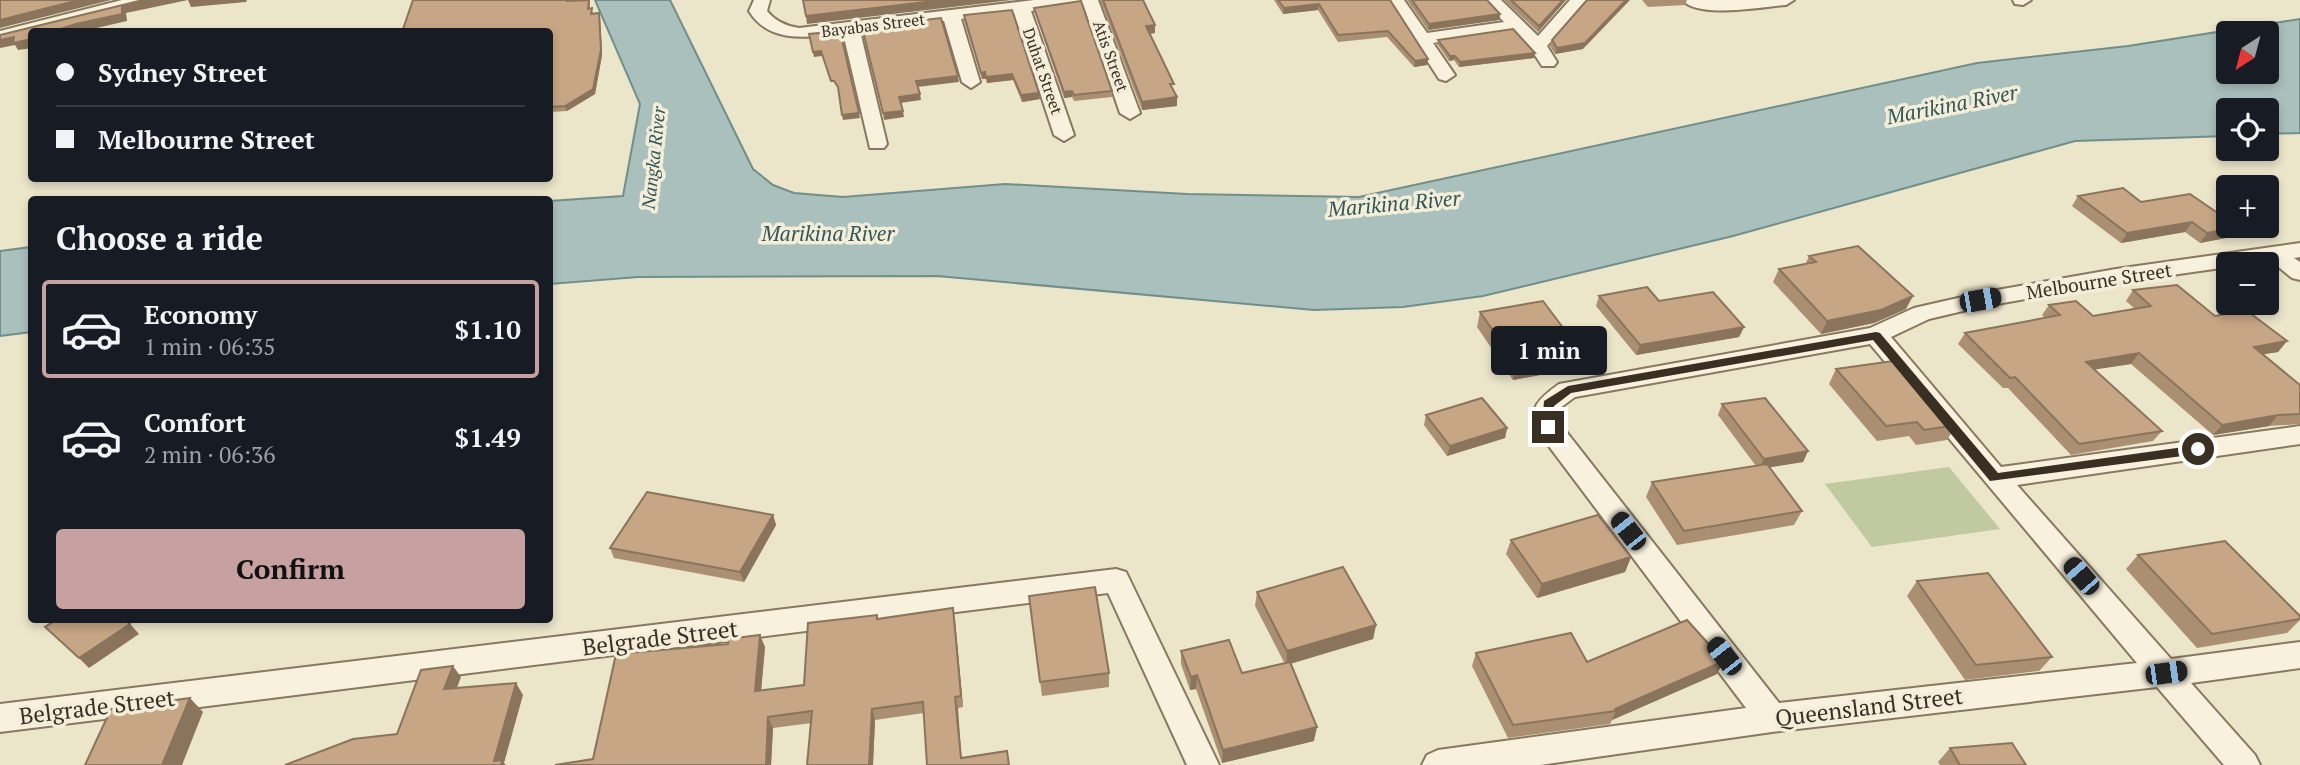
<!DOCTYPE html>
<meta charset="utf-8">
<style>
body{margin:0;font-family:"PT Serif",serif;background:#20242c;color:#f1f3f6;height:100vh;display:flex;flex-direction:column;font-size:26px;white-space:nowrap}
*{box-sizing:border-box;margin:0}
p{font-size:23px;color:#9ea1a6}
.icon{flex:none;width:38px;height:38px;fill:none;stroke:currentColor;stroke-width:2;stroke-linecap:round;stroke-linejoin:round}
.map{position:relative;flex:1;overflow:hidden}
.side{position:absolute;left:28px;top:196px;width:525px;height:427px;display:flex;flex-direction:column;background:#171b24;border-radius:7px;box-shadow:0 4px 10px #0003}
.side>*{flex:none}
.guide{position:absolute;left:28px;top:28px;width:525px;height:154px;border-radius:7px;box-shadow:0 4px 10px #0003;display:grid;align-content:center;height:154px;padding:0 28px;background:#171b24}
.needle{width:46px;rotate:216deg}
.controls{position:absolute;left:2216px;top:21px;display:grid;gap:14px}
.controls a{display:grid;place-items:center;width:63px;height:63px;border-radius:7px;background:#171b24;box-shadow:0 4px 10px #0003;font-size:35px}
.end{position:absolute;width:32px;height:32px;margin:-16px;border:9px solid #392f22;background:#fff;box-shadow:0 0 0 4px #fff}
.from{border-radius:50%}
.bubble{position:absolute;height:49px;border-radius:7px;background:#171b24;box-shadow:0 4px 10px #0003;font-size:23px;font-weight:600;line-height:49px;text-align:center}
.car{position:absolute;width:21px;height:42px;margin:-21px -10px;border-radius:9px;box-shadow:0 0 5px 2px #0007;background:linear-gradient(#222 24%,#8ab4d8 0 40%,#222 0 76%,#8ab4d8 0 86%,#222 0)}
.guide b{display:flex;align-items:center;gap:24px;height:66px;font-size:26px}
.guide b+b{border-top:2px solid #363941}
.guide i{width:18px;height:18px;background:#f1f3f6}
ul{padding:0;list-style:none}
li{display:flex;align-items:center;gap:21px;height:98px;margin:0 14px 10px;padding:0 14px;border:4px solid transparent;border-radius:7px}
li div{flex:1}
li b{display:block;font-size:26px}
li em{font-style:normal;font-weight:600}
li.current{border-color:#c6a19f}
li>.icon{width:63px;height:63px;stroke-width:1.5}
h2{padding:0 28px;font-size:32px;line-height:84px}
.cta{display:flex;gap:14px;margin-top:auto;padding:14px 28px}
.cta a{flex:1;height:80px;border-radius:7px;background:#c6a19f;color:#111;font-size:28px;font-weight:600;line-height:80px;text-align:center}
.map>svg:first-child{display:block}
.green{fill:#c0c99f}
.water{fill:#aac0bc;stroke:#718e8a;stroke-width:2;fill-rule:evenodd}
.lines{fill:none;stroke-linecap:round;stroke-linejoin:round}
.street-casing{stroke:#877860;stroke-width:4}
.street{fill:#f7f1dd;fill-rule:evenodd}
.wall{fill:#aa8f72}
.shaded-wall{fill:#8b745c}
.building{fill:#c6a684;stroke:#8b745c;stroke-width:2}
.route{fill:#392f22}
.labels{text-anchor:middle;stroke-width:7;stroke-linejoin:round;paint-order:stroke}
.far-street-label{font-size:16px;fill:#392f22;stroke:#f3eed9}
.far-water-label{font-size:18px;font-style:italic;fill:#335657;stroke:#f3eed9}
.street-label{font-size:19px;fill:#392f22;stroke:#f3eed9}
.water-label{font-size:21px;font-style:italic;fill:#335657;stroke:#f3eed9}
.near-street-label{font-size:23px;fill:#392f22;stroke:#f3eed9}
</style>
<div class="map">
<svg width="2300" height="765" viewBox="0 0 2300 765">
<rect width="100%" height="100%" fill="#ebe5ca"/>
<path class="green" d="M1949 467 2000 529 1872 547 1825 484Z"/>
<path class="water" d="M595 0H670L753 169 773 185 794 193 843 197 1005 184 1187 194 1359 197 1977 63 2128 46 2300 19V133L2266 134V110H2228V136L2075 141 1733 236 1483 296 1403 307 1314 310 937 276 638 277 550 284V201L623 196 640 104ZM2228 33H2266V72H2228Z
M31 247V332L0 336V251Z"/>
<g class="lines">
<defs>
<path id="street" d="M122 0H150L148 4 0 41V31Z
M754 0H770L767 11C775 21 786 26 799 28L1034 0H1098L1140 113 1130 119 1120 113 1083 4 1031 11 1074 135 1064 141 1054 135 1014 13 961 19 980 82 971 88 962 82 944 21 860 31 887 144 884 148H870L843 33C809 37 770 45 749 11Z
M1388 0H1404L1427 33 1504 22 1483 0H1501L1538 36 1570 0H1587L1547 46 1557 62 1554 66H1542L1531 49 1513 31 1433 43 1455 75 1446 81 1439 79Z
M1682 0H1794L1786 5C1761 7 1699 19 1682 0Z
M2013 0H2031L2023 5 2015 4Z
M2300 243V257L2294 258 2300 262V280L2292 278 2271 261 2228 264V267L2116 283 1980 307 1929 319 1891 337 2001 467 2300 426V444L2017 485 2171 659 2300 642V668L2191 683 2255 755 2260 765H2224L2157 687 1772 732 1540 765H1422L1427 755 1438 750 1746 708 1539 433C1525 409 1541 397 1559 384L1870 328 1914 308 1980 293 2116 269ZM1870 344 2137 663 1779 703 1561 425 1560 408 1575 397Z
M1116 569 1126 572 1219 765H1187L1108 593 0 732V704Z"/>
</defs>
<use href="#street" class="street-casing"/>
<use href="#street" class="street"/>
</g>
<path class="wall" d="M413 0H590V8L594 14 599 13 600 18 602 55 595 94 567 111 550 112V32Z
M1100 0H1143L1155 25V33L1150 34 1174 91 1177 106 1142 110Z
M1274 0H1390L1428 59 1427 65 1414 67 1387 37 1338 42 1318 10 1283 14Z
M1407 0H1487L1500 14 1499 20 1428 30Z
M1504 0H1566L1538 32Z
M1642 0H1687L1685 5 1648 7Z
M1034 8 1112 91V97L1074 101 1072 97 1064 98 1035 13Z
M964 15 1040 99 1022 102 1013 80 987 83 986 79H982L964 21Z
M1438 40 1535 53 1534 58 1459 67 1454 60 1449 61 1438 45Z
M1552 40 1583 49 1555 54 1550 46Z
M2078 196 2141 202 2239 227 2231 237 2200 243 2185 232 2121 243 2072 206Z
M1809 256 1906 309 1874 323 1821 334 1773 282 1779 269 1806 263Z
M2133 290 2215 316 2287 341 2278 352 2263 354 2300 385V424L2269 426 2213 435 2131 364 2094 369 2162 431 2153 441 2071 455 2008 388H2003L1958 344 1965 333 2045 318 2042 315 2049 305 2093 316 2135 309 2126 301Z
M1599 296 1659 301 1744 327 1739 337 1636 355 1596 306Z
M1480 312 1578 368 1513 380 1477 327Z
M1836 369 1956 425 1947 440 1916 445 1909 436 1877 441 1829 384Z
M1722 404 1808 451 1803 462 1769 467 1802 511 1794 525 1677 545 1646 497 1652 482 1756 466 1718 415Z
M1426 415 1507 428 1505 438 1447 456 1424 425Z
M773 515 776 525 744 582 614 558 610 548Z
M1511 540 1631 557 1625 572 1537 598 1506 554Z
M2138 555 2300 616V620L2287 633 2197 648 2126 569Z
M1917 581 2052 657 2039 671 1965 680 1907 596Z
M1257 592 1376 625 1373 639 1290 664 1314 741 1222 763 1196 689 1190 690 1181 664V651L1242 673 1285 664 1255 606Z
M1029 596 1109 673V687L1042 696Z
M877 615 878 619 955 620 963 707 958 708 927 765 924 713 875 720 873 765H807L811 723 773 728 771 765H555L593 759 765 647 761 691 804 685Z
M1476 653 1587 662 1717 674 1612 720 1610 724 1508 738 1472 666Z
M1950 748 2026 765H1940L1938 762Z"/>
<path class="shaded-wall" d="M79 0H111L0 28V20Z
M152 0H247L246 2 191 7 188 0 126 13 127 21 79 32H51L122 6Z
M943 0H1012L807 24 806 16Z
M1563 0H1566L1538 32 1539 26Z
M1626 0H1630L1583 49 1555 54 1557 48Z
M1319 4 1318 10 1283 14 1284 8Z
M599 13 600 18 602 55 595 94 567 111 565 106Z
M1500 14 1499 20 1428 30 1429 24Z
M1155 25V33L1146 34V26Z
M14 37 32 39V48L18 50 15 45 0 48V40Z
M821 51 822 56 814 57 813 52Z
M1535 53 1534 58 1459 67 1460 62Z
M1450 56H1455L1454 60 1449 61Z
M1428 59 1427 65 1414 67 1415 61Z
M985 72 986 79H982L981 73Z
M1012 74 1013 80 987 83 986 77Z
M958 76 959 82 917 87 916 81Z
M1072 91V97L1064 98V92Z
M1039 93 1040 99 1022 102 1021 95Z
M920 94 921 100 900 103 899 97Z
M1177 97V106L1142 110V102Z
M903 111 904 117 884 120 883 113Z
M859 113 860 118 843 120 842 115Z
M2192 222 2185 232 2121 243 2127 233Z
M2239 227 2231 237 2200 243 2207 233Z
M1913 296 1906 309 1874 323 1821 334 1827 321Z
M1744 327 1739 337 1636 355 1640 345Z
M2287 341 2278 352 2246 357 2254 347Z
M1582 353 1578 368 1513 380 1517 365Z
M2139 353 2131 364 2079 372 2086 362Z
M2278 415 2269 426 2213 435 2222 425Z
M1507 428 1505 438 1447 456 1450 446Z
M1808 451 1803 462 1759 469 1764 459Z
M773 515 776 525 744 582 740 572Z
M1631 557 1625 572 1537 598 1542 584Z
M953 608 955 620 963 707 961 696Z
M130 624 139 634 89 668 79 658Z
M1376 625 1373 639 1286 665 1287 651Z
M760 635 765 647 760 702 755 691Z
M1724 661 1717 674 1612 720 1616 711 1615 709Z
M453 666 461 677 452 701 444 689Z
M1197 675 1196 689 1190 690 1191 677Z
M516 683 523 695 504 763 506 765H497L494 761Z
M955 697 958 708 962 765 961 758Z
M190 698 203 712 182 765H162Z
M872 709 875 720 873 765H869Z
M768 717 773 728 771 765H766Z
M1317 727 1314 741 1222 763 1223 750Z"/>
<path class="building" d="M0 0H79L0 20Z
M143 0H152L122 6V14L76 24 51 32H32V39L13 43 14 37 0 40V35Z
M413 0H567V1L589 0 588 9 592 8 591 14 599 13 601 50 593 89 565 106 550 107V32H402Z
M803 0H943L806 16Z
M1103 0H1143L1155 25 1146 26 1174 84H1170L1177 97 1142 102Z
M1278 0H1390L1428 59 1415 61 1388 31 1338 35 1319 4 1284 8Z
M1412 0H1487L1500 14 1429 24Z
M1511 0H1563L1539 26Z
M1587 0H1626L1585 43 1557 48 1552 40Z
M1081 1 1112 91 1074 95 1072 91 1064 92 1034 8Z
M1012 10 1039 93 1021 95 1012 74 986 77 985 72 981 73 964 15Z
M941 18 958 76 916 81 920 94 899 97 903 111 883 113 862 27Z
M1513 29 1535 53 1460 62 1455 56H1450L1438 40Z
M840 31 859 113 842 115 838 87 834 81H831L821 51 813 52 809 34Z
M2123 188 2141 202 2190 194 2228 220V226H2236L2239 227 2207 233 2192 222 2127 233 2078 196Z
M1858 246 1913 296 1881 310 1827 321 1779 269 1816 262 1809 256Z
M2177 285 2215 316 2246 310 2287 341 2254 347 2300 385V414L2278 415 2222 425 2139 353 2086 362 2162 431 2079 444 2015 377 2010 378 1965 333 2060 315 2049 305 2076 301 2093 316 2151 306 2133 290Z
M1647 287 1659 301 1713 292 1744 327 1640 345 1599 296Z
M1543 301 1582 353 1517 365 1480 312Z
M1900 360 1956 425 1924 430 1917 422 1886 426 1836 369Z
M1482 398 1507 428 1450 446 1426 415Z
M1765 398 1808 451 1764 459 1722 404Z
M1767 464 1802 511 1684 531 1652 482Z
M647 492 773 515 740 572 610 548Z
M1598 515 1631 557 1542 584 1511 540Z
M2225 541 2300 616V619L2212 634 2138 555Z
M1343 567 1376 625 1287 651 1257 592Z
M1988 573 2052 657 1976 665 1917 581Z
M1095 587 1109 673 1040 682 1029 596Z
M953 608 961 696 955 697 961 758 1007 751 1009 765H927L923 702 872 709 869 765H807L812 711 768 717 766 765H555L593 759 616 654 728 644V639L760 635 755 691 804 685 808 623 877 615V619Z
M56 620H125L130 624 79 658 45 627Z
M1687 620 1724 661 1615 709 1616 711 1513 725 1476 653 1571 633 1587 662Z
M1229 640 1242 673 1290 662 1317 727 1223 750 1197 675 1191 677 1181 651Z
M453 666 444 689 516 683 494 761 502 760 501 765H285L353 739 397 734 421 670Z
M190 698 162 765H85L111 709Z
M2012 743 2026 765H1960L1950 748Z"/>
<path class="route" d="M1876 332 1880 333 1998 473 2198 445 2204 449 2198 454 1990 481 1873 340 1571 393 1554 406 1552 430H1543L1542 427 1544 401 1568 386Z"/>
<g class="labels">
<g class="far-street-label">
<text transform="translate(873 25) rotate(-7)" y="6">Bayabas Street</text>
<text transform="translate(1111 56) rotate(70)" y="6">Atis Street</text>
<text transform="translate(1043 71) rotate(71)" y="6">Duhat Street</text>
</g>
<g class="far-water-label">
<text transform="translate(654 158) rotate(-84)" y="6">Nangka River</text>
</g>
<g class="street-label">
<text transform="translate(2099 281) rotate(-9)" y="7">Melbourne Street</text>
</g>
<g class="water-label">
<text transform="translate(1952 105) rotate(-11)" y="7">Marikina River</text>
<text transform="translate(1394 204) rotate(-5)" y="7">Marikina River</text>
<text x="828" y="241">Marikina River</text>
</g>
<g class="near-street-label">
<text transform="translate(660 638) rotate(-7)" y="8">Belgrade Street</text>
<text transform="translate(97 707) rotate(-7)" y="8">Belgrade Street</text>
<text transform="translate(1869 707) rotate(-7)" y="8">Queensland Street</text>
</g>
</g>
</svg>
<div class="controls">
<a><svg class="needle" viewBox="-14 -14 28 28"><path d="M0-13l5 13h-10z" fill="#e53935"/><path d="M0 13l5-13h-10z" fill="#9ea1a6"/></svg></a>
<a><svg class="icon" aria-label="locate" viewBox="0 0 24 24"><circle cx="12" cy="12" r="6"/><path d="M12 2v4M12 18v4M2 12h4M18 12h4"/></svg></a>
<a>+</a>
<a>−</a>
</div>
<i class="end from" style="left:2198px;top:449px"></i>
<i class="end" style="left:1548px;top:427px"></i>
<div class="bubble" style="left:1491px;top:326px;width:116px">1 min</div>
<i class="car" style="left:1980px;top:300px;rotate:80deg"></i>
<i class="car" style="left:1628px;top:531px;rotate:322deg"></i>
<i class="car" style="left:2081px;top:576px;rotate:319deg"></i>
<i class="car" style="left:1724px;top:656px;rotate:322deg"></i>
<i class="car" style="left:2166px;top:673px;rotate:82deg"></i>
<div class="guide">
<b><i class="from"></i>Sydney Street</b>
<b><i></i>Melbourne Street</b>
</div>
<section class="side">
<h2>Choose a ride</h2>
<ul>
<li class="current"><svg class="icon" aria-label="car" viewBox="0 0 24 24"><path d="M5 17H2v-5l4-1 3-4h7l3 4 3 1v5h-3M9 17h6M6 11h13"/><circle cx="7" cy="17" r="2"/><circle cx="17" cy="17" r="2"/></svg><div><b>Economy</b><p>1 min · 06:35</p></div><em>$1.10</em></li>
<li><svg class="icon" aria-label="car" viewBox="0 0 24 24"><path d="M5 17H2v-5l4-1 3-4h7l3 4 3 1v5h-3M9 17h6M6 11h13"/><circle cx="7" cy="17" r="2"/><circle cx="17" cy="17" r="2"/></svg><div><b>Comfort</b><p>2 min · 06:36</p></div><em>$1.49</em></li>
</ul>
<div class="cta"><a>Confirm</a></div>
</section>
</div>
